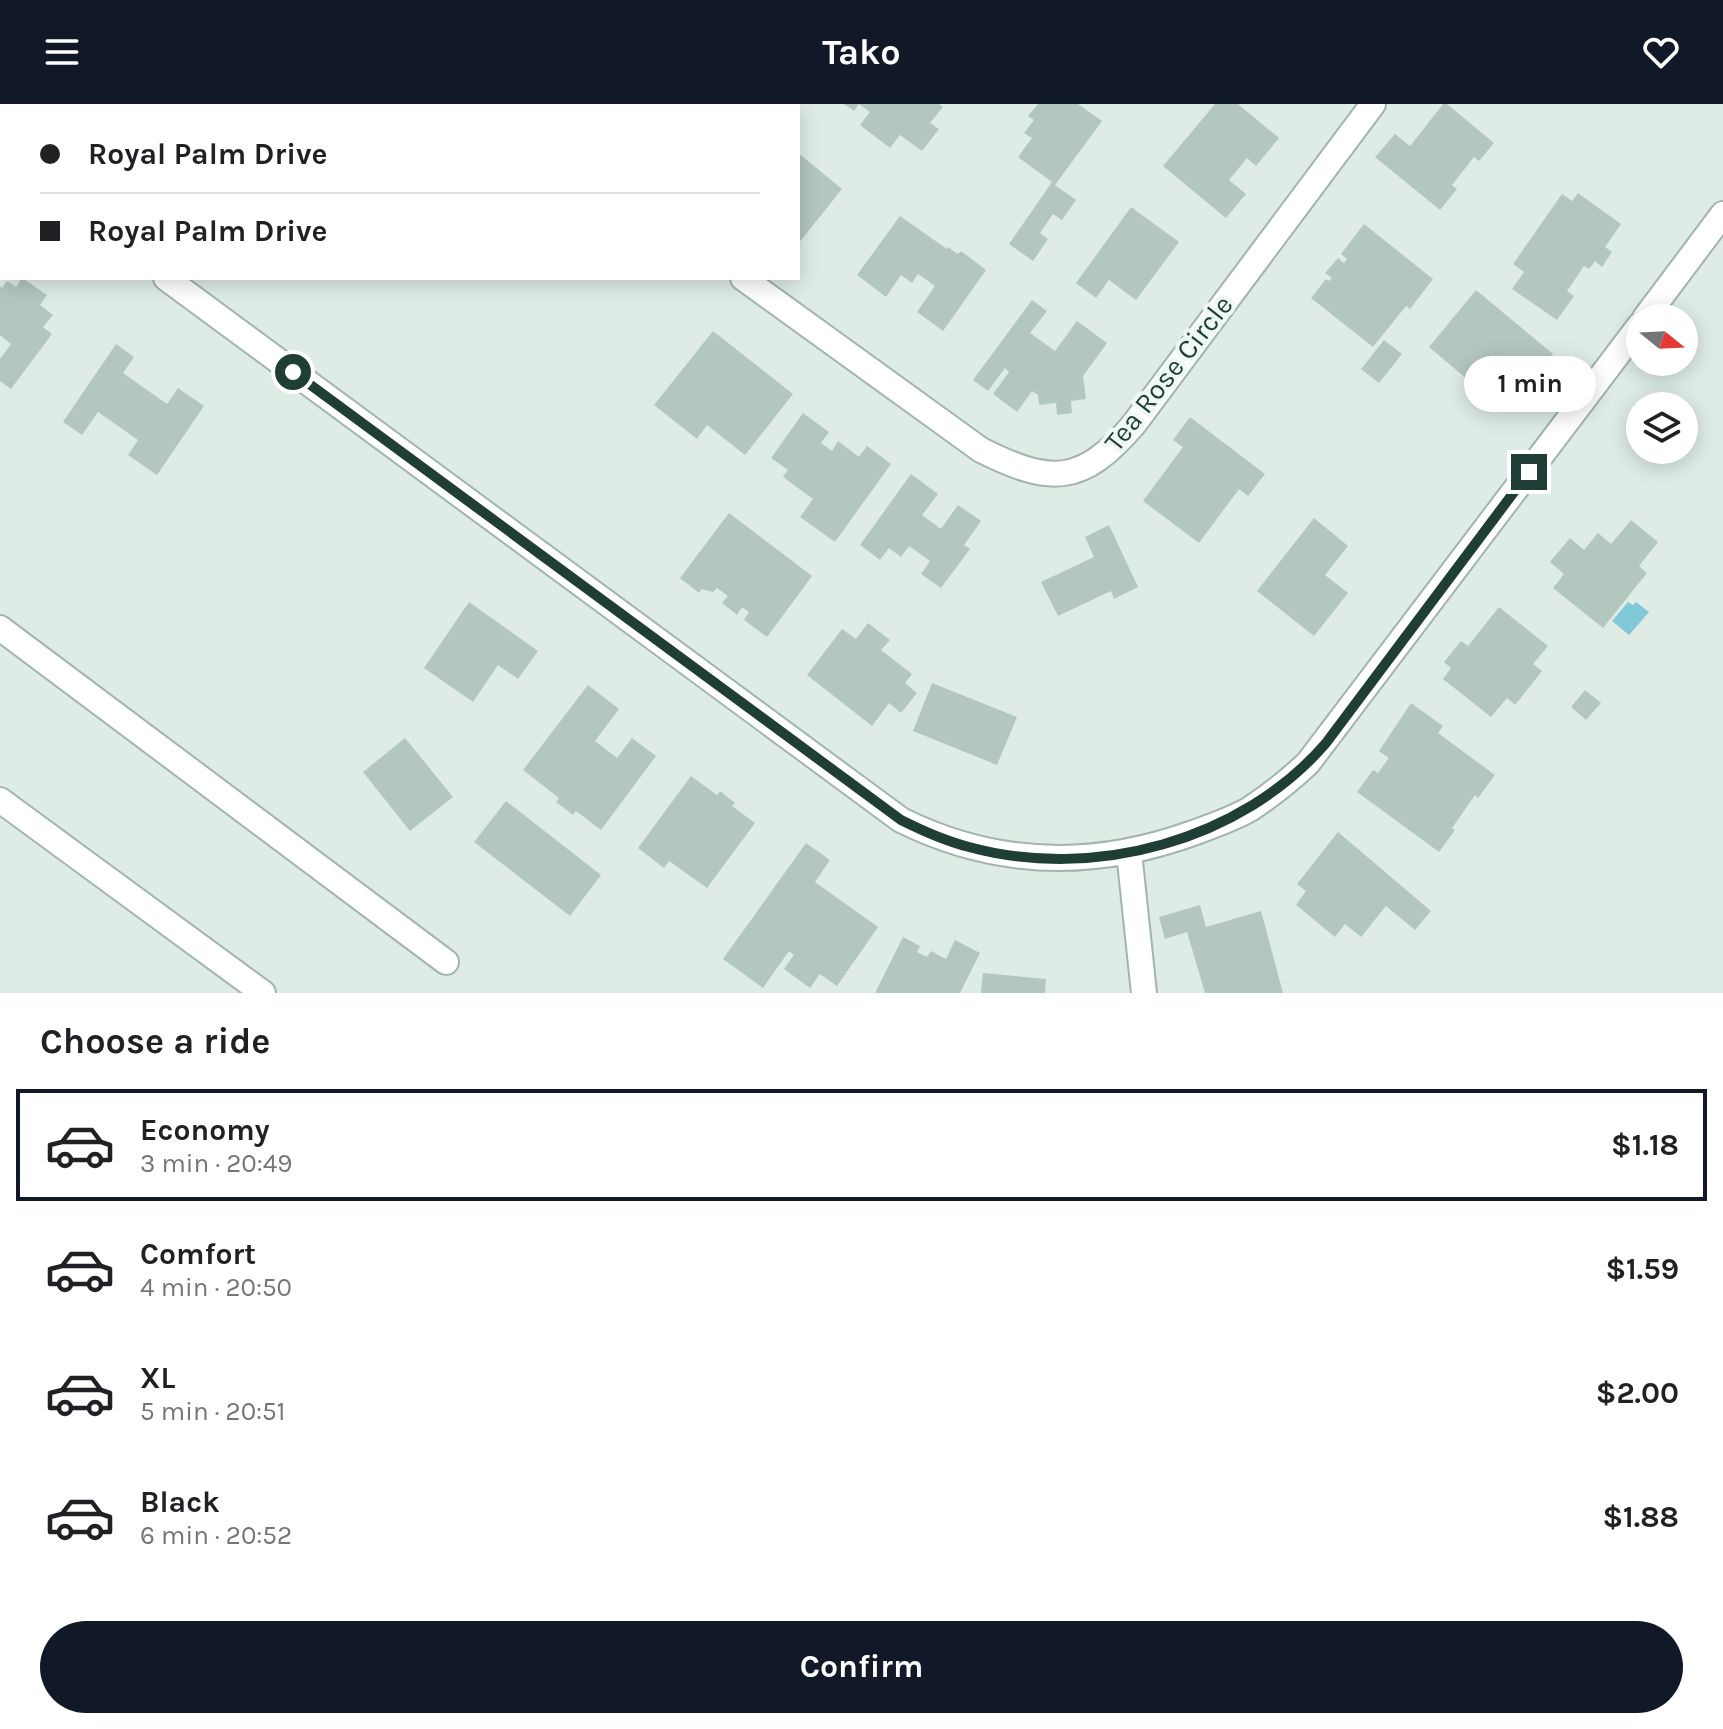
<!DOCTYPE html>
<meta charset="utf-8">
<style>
body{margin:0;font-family:Karla,sans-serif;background:#f6f6f6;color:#202124;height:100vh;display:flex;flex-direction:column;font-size:30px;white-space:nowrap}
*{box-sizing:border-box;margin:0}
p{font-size:26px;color:#757577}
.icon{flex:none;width:44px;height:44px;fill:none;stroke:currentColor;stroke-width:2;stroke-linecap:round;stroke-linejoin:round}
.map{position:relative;height:889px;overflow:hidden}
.side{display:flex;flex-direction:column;background:#fff;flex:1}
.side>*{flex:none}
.guide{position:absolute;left:0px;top:0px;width:800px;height:176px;box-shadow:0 4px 20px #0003;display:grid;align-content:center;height:176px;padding:0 40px;background:#fff}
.needle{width:52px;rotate:108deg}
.buttons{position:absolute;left:1626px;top:200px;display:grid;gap:16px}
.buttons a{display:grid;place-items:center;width:72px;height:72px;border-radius:50%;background:#fff;box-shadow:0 4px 20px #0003;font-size:40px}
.end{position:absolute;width:36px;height:36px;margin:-18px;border:10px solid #1e3e36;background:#fff;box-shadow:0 0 0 4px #fff}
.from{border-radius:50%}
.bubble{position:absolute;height:56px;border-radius:28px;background:#fff;box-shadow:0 4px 20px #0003;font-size:26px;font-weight:700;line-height:56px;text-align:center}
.guide b{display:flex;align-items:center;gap:28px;height:76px;font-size:30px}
.guide b+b{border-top:2px solid #e0e0e0}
.guide i{width:20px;height:20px;background:#202124}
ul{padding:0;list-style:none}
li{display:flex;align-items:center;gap:24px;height:112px;margin:0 16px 12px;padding:0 24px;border:4px solid transparent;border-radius:0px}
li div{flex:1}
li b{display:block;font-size:30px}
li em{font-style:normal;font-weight:700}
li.on{border-color:#111827}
li>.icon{width:72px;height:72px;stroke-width:1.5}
h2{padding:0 40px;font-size:36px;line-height:96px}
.primary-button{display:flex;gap:16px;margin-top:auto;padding:16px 40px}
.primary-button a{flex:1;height:92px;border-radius:48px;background:#111827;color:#fff;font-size:32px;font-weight:700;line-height:92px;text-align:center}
header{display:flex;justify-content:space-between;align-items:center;height:104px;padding:0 40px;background:#111827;color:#fff;font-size:36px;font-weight:700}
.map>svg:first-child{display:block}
.water{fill:#80c9d8}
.building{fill:#b4c7bf}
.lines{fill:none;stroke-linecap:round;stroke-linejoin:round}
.minor-casing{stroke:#a1b4ae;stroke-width:28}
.minor{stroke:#fff;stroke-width:24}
.route{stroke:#1e3e36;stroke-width:10}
.labels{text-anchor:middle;stroke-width:8;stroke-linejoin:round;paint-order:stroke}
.street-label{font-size:28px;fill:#1e3e36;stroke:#f0f8f4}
</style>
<header><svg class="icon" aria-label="menu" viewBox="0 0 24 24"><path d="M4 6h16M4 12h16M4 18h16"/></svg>Tako<svg class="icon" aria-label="heart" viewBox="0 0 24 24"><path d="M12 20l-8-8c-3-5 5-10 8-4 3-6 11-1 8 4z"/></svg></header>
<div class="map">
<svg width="1723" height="889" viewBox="0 0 1723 889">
<rect width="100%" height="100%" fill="#dfece6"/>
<path class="water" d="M1628 498 1633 501 1636 498 1649 508 1629 531 1612 517Z"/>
<path class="building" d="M844 0H939L943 3 930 19 939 25 922 47 900 31 890 44 860 21 870 8 859 0 854 7Z
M1038 0H1078L1102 17 1055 81 1076 96 1062 116 1053 110 1040 129 1048 135 1033 157 1009 140 1052 78 1018 53 1032 34 1024 29 1034 16 1028 12Z
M1215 0H1238L1279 34 1256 62 1247 54 1229 76 1246 90 1226 114 1163 62Z
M1443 0H1447L1494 39 1479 57 1474 53 1452 81 1457 85 1440 106 1375 53 1395 30 1410 42Z
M798 49 842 85 798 140Z
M1578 89 1621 120 1605 143 1612 148 1602 163 1595 157 1589 165 1584 162 1567 187 1574 192 1557 216 1512 185 1524 168 1513 160 1562 90 1572 97Z
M1131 103 1179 138 1136 196 1109 176 1096 194 1076 179Z
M900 112 947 145 948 143 958 150 961 147 986 166 943 227 917 208 935 182 918 170 912 179 901 171 886 193 857 171Z
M1364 120 1433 175 1410 205 1406 202 1373 243 1311 194 1326 175 1329 177 1332 174 1325 169 1338 154 1344 159 1347 155 1341 150Z
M22 174 47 191 40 201 53 211 43 223 52 230 11 285 0 277V255L11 240 0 231V182L2 184 7 177 16 183Z
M1476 186 1553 250 1505 307 1429 243Z
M1032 196 1047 207 1030 229 1055 247 1077 217 1107 239 1083 272 1086 295 1071 297 1072 309 1057 311 1056 299 1039 301 1038 291 1032 287 1017 308 993 290 1009 268 1005 264 988 287 973 276Z
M713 227 793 290 745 351 707 321 697 335 654 301Z
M1384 236 1402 250 1379 279 1361 265Z
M116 240 134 253 123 269 167 300 178 284 204 302 157 371 128 351 138 336 98 308 82 331 63 318Z
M803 309 829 328 821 339 832 347 838 337 859 353 867 342 891 360 835 438 800 413 813 395 783 373 788 366 771 354Z
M1190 313 1265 370 1248 392 1239 385 1199 439 1143 397 1183 343 1173 336Z
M911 370 938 390 922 411 941 425 958 401 981 417 964 441 970 445 941 484 921 470 930 457 909 442 901 453 889 444 880 456 860 441Z
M729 409 812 472 767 533 744 516 749 508 742 503 737 511 722 499 728 492 717 484 713 488 702 485 699 489 680 474Z
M1314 414 1348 442 1325 471 1348 489 1314 532 1257 487Z
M1631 416 1658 438 1639 462 1647 469 1603 524 1553 484 1564 470 1550 458 1570 434 1584 446 1598 429 1611 440Z
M1109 421 1138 483 1114 495 1111 487 1058 512 1041 478 1094 453 1085 433Z
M469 498 538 547 518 575 498 561 473 598 424 564Z
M1499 503 1548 542 1533 560 1542 567 1515 601 1507 594 1491 613 1443 575 1451 564 1444 558 1461 537 1468 542Z
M868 519 890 536 881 546 912 570 905 579 917 589 901 609 889 599 872 622 807 571 842 525 856 535Z
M932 579 1017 613 997 661 913 627Z
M588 581 619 605 595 637 617 654 632 634 656 652 601 726 576 707 573 711 556 698 559 694 523 666Z
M1585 586 1601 599 1586 616 1571 603Z
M1411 599 1443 622 1438 629 1495 671 1478 694 1475 691 1452 724 1455 726 1439 748 1357 688 1373 666 1378 669 1389 654 1379 647Z
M405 634 453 693 410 727 363 668Z
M691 672 717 691 720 687 735 699 732 702 755 719 707 784 669 757 664 764 638 744Z
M506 697 601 771 570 812 474 738Z
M1338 728 1431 807 1415 826 1386 802 1361 833 1345 820 1335 833 1296 801 1306 787 1297 780Z
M806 739 830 756 815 778 878 823 837 882 820 870 810 884 784 865 794 851 789 847 763 884 723 855Z
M1200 801 1206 823 1261 807 1283 889H1205L1187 828 1165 835 1159 813Z
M903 833 920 842 917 848 927 853 931 847 946 855 955 836 980 849 960 889H875Z
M983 869 1046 875 1045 889H981Z"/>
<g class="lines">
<defs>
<path id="minor" d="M502 0 505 2
M86 2 89 0
M0 75 2 73
M166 174 901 716C996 763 1094 765 1193 729 1212 722 1233 715 1250 705 1271 691 1290 676 1308 659L1640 221
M743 174 981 346C1051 381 1082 381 1134 320L1373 0
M1645 214 1723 110
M0 524 446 858
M0 696 263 889
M1129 748 1144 889"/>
</defs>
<use href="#minor" class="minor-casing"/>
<use href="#minor" class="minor"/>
</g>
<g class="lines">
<path class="route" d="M293 268 901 716C923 727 945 737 969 743 1093 777 1242 737 1326 639L1529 368"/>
</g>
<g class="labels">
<g class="street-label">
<text transform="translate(1168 269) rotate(-52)" y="10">Tea Rose Circle</text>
</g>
</g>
</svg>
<div class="buttons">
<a><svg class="needle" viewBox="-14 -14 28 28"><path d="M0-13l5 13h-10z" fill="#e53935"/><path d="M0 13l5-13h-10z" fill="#757577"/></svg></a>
<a><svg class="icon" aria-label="layers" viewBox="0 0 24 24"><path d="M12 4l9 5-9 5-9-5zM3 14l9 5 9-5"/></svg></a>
</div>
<i class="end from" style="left:293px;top:268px"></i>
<i class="end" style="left:1529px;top:368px"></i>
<div class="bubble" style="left:1464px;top:252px;width:132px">1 min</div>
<div class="guide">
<b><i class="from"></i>Royal Palm Drive</b>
<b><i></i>Royal Palm Drive</b>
</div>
</div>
<section class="side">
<h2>Choose a ride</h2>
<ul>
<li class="on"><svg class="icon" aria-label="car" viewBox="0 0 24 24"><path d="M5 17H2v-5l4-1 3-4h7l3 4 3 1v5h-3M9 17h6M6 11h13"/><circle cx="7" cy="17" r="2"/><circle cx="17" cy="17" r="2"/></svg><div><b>Economy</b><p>3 min · 20:49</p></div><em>$1.18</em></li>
<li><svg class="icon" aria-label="car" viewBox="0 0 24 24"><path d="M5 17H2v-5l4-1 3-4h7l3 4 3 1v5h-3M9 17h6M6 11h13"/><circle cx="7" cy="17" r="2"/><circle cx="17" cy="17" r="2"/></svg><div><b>Comfort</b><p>4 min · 20:50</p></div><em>$1.59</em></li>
<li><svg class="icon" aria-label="car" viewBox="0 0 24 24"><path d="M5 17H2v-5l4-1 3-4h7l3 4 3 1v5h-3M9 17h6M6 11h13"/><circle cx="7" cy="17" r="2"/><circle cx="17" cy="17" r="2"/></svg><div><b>XL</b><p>5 min · 20:51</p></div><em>$2.00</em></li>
<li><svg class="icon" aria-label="car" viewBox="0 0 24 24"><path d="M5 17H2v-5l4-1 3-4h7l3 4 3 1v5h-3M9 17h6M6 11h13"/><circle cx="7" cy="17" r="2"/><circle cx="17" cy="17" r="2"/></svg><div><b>Black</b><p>6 min · 20:52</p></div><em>$1.88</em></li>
</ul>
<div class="primary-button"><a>Confirm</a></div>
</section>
